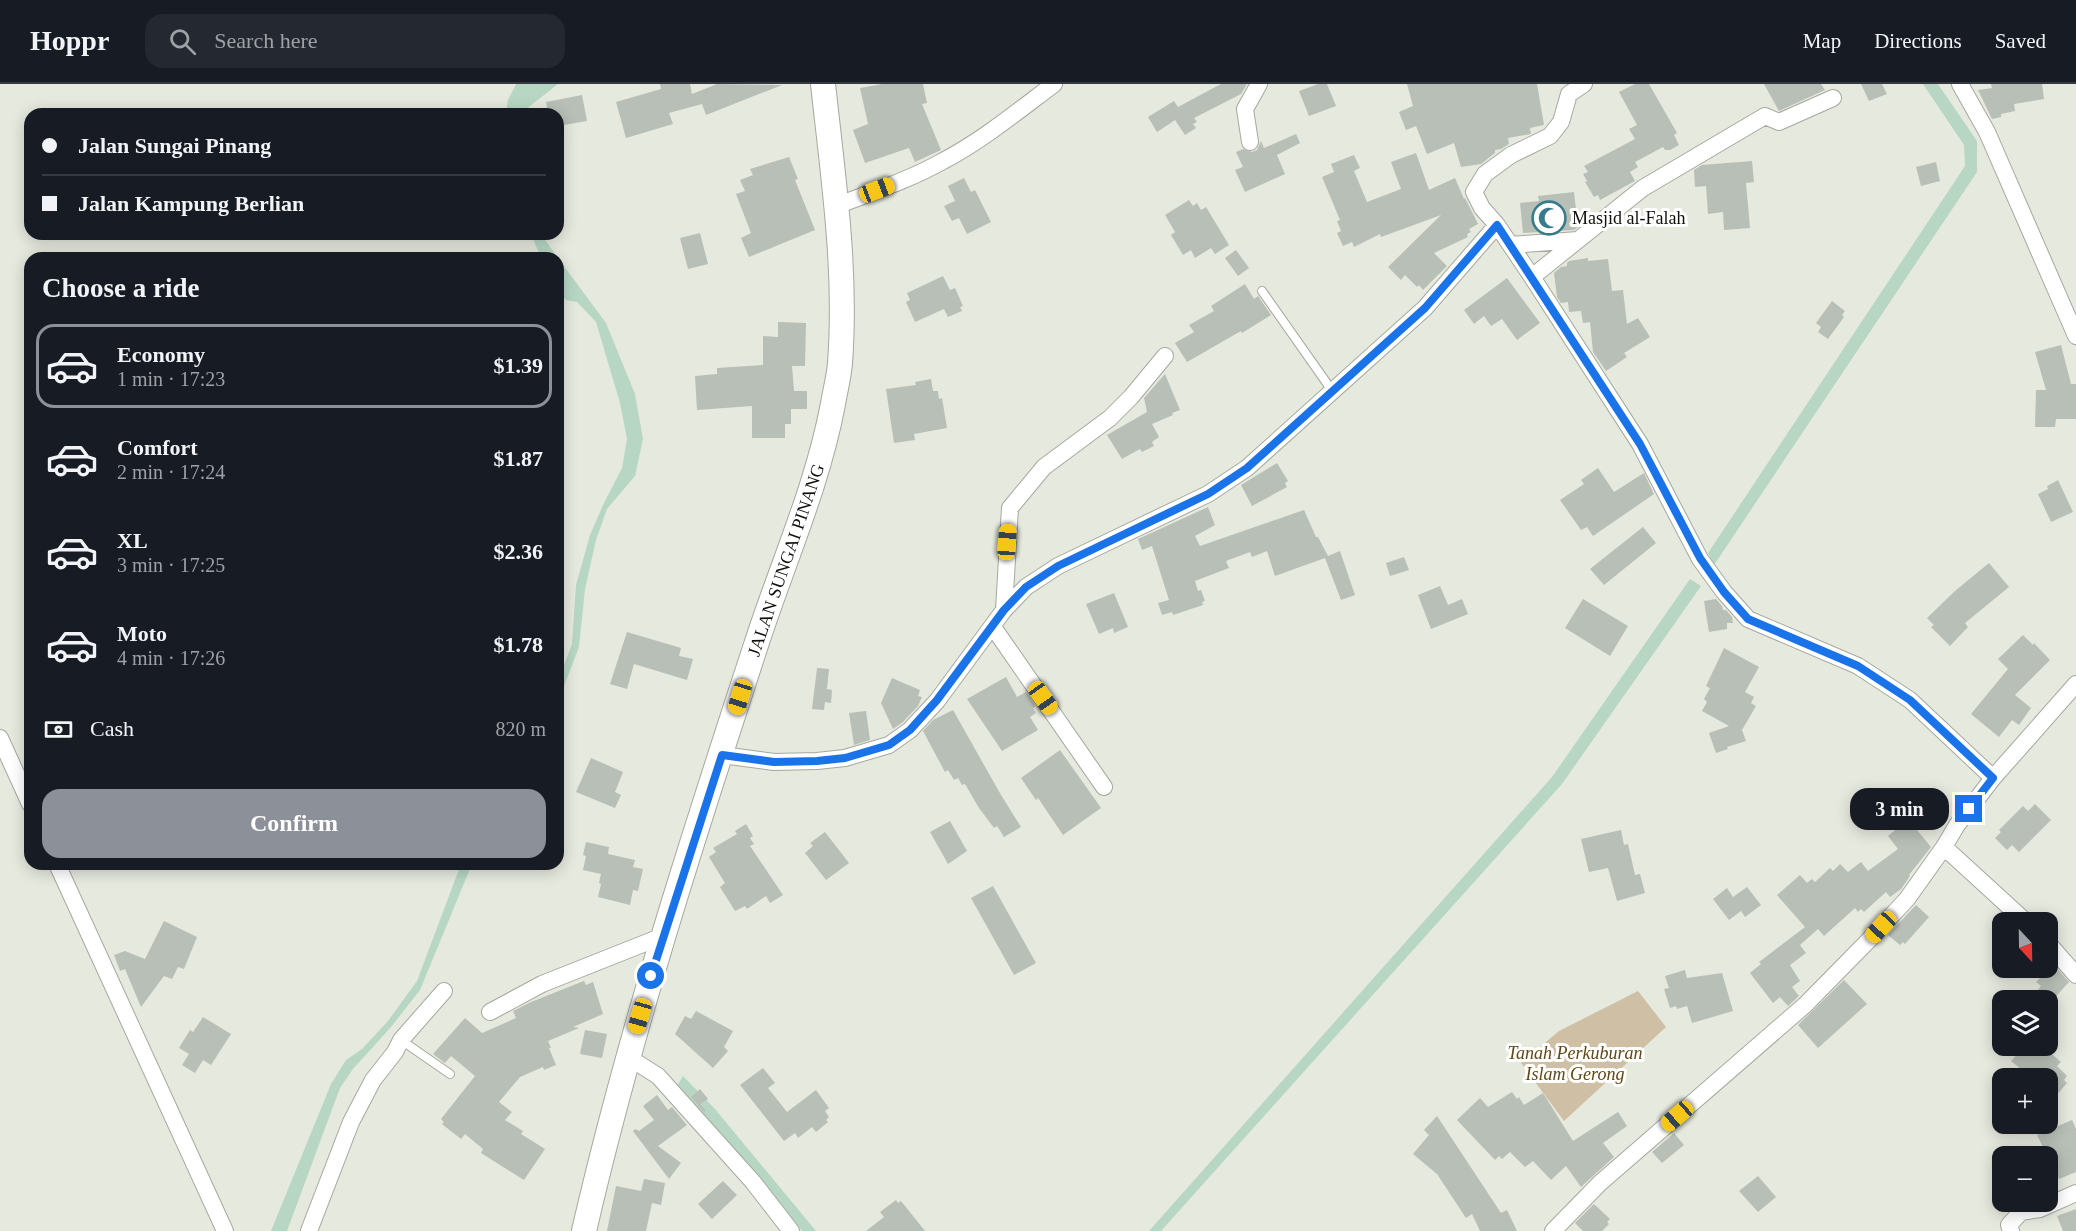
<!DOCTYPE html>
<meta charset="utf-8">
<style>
body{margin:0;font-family:"Times New Roman",serif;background:#242831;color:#f1f3f6;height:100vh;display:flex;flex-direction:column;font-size:22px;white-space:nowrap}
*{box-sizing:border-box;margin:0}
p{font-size:20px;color:#9ea1a6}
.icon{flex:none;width:33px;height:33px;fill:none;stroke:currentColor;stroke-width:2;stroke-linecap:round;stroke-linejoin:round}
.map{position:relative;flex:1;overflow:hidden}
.drawer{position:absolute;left:24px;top:168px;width:540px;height:618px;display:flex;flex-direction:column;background:#171b24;border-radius:18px;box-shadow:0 3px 15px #0003}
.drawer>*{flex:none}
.hud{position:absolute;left:24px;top:24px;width:540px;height:132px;border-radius:18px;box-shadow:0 3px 15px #0003;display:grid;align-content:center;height:132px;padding:0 18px;background:#171b24}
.needle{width:39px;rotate:158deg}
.fabs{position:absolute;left:1992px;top:828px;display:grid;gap:12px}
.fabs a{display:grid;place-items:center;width:66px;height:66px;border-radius:12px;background:#171b24;box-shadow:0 3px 15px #0003;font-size:30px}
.end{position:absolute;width:27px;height:27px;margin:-14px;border:8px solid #1a73e8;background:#fff;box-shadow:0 0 0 3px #fff}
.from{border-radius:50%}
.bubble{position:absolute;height:42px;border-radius:18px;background:#171b24;box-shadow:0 3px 15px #0003;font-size:20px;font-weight:700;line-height:42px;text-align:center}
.car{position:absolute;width:18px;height:36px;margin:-18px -9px;border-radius:8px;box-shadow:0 0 4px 2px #0007;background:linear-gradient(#f5c518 24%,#345 0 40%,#f5c518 0 76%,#345 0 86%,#f5c518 0)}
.hud b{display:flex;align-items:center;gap:21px;height:57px;font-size:22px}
.hud b+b{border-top:2px solid #363941}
.hud i{width:15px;height:15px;background:#f1f3f6}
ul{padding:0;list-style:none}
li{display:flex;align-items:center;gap:18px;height:84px;margin:0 12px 9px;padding:0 6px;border:3px solid transparent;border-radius:18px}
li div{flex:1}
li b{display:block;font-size:22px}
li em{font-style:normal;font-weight:700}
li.active{border-color:#8c9099}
li>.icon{width:54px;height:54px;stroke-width:1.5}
h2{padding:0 18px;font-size:27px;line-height:72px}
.pay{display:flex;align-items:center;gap:15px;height:66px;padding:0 18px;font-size:22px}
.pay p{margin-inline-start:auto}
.cta{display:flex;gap:12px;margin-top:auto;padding:12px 18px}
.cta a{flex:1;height:69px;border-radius:18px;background:#8c9099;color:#fff;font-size:24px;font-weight:700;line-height:69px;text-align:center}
header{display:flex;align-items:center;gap:36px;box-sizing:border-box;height:84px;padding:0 30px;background:#171b24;border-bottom:2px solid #363941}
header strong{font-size:28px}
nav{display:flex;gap:33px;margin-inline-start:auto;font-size:21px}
.search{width:420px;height:54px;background:#242831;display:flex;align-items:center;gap:15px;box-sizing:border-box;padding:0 21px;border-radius:18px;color:#9ea1a6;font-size:22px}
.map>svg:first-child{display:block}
.green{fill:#cfc0a5}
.water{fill:#b7d7c4}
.building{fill:#b8bfb6}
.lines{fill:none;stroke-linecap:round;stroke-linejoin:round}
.lane-casing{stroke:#a5a89e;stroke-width:10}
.street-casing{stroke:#a5a89e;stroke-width:18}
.secondary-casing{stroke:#a5a89e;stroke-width:26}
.lane{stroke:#fff;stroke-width:8}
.street{stroke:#fff;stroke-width:16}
.secondary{stroke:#fff;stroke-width:24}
.route{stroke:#1a73e8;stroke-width:8}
.labels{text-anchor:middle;stroke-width:6;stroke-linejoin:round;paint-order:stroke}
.poi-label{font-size:18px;fill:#0f100c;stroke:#fff;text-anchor:start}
.street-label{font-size:18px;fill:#0f100c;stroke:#fff}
.park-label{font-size:18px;font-style:italic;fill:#5f4815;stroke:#fff}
</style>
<header>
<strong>Hoppr</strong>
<div class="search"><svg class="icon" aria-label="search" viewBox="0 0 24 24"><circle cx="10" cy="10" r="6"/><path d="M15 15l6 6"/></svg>Search here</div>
<nav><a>Map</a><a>Directions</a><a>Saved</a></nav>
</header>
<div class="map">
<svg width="2076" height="1147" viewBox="0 0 2076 1147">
<rect width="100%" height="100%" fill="#e6e9de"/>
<path class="green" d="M1638 907 1666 943 1564 1037 1521 979 1559 947Z"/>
<path class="water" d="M516 0H558L525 26 523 30H506L508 16Z
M1923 0H1938L1977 57V88L1714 481 1708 469 1965 82 1964 61Z
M531 150H541L558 174H541Z
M558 174 606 239 635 310 643 355 635 392 607 425 596 456 585 505 579 563 558 618V597L572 560 576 501 590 451 603 421 622 384 627 355 620 319 596 238 577 218 566 216 559 209Z
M1690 495 1701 502 1562 700 1161 1147H1149L1552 693Z
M461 780H472L420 906 391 943 353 985 340 1004 287 1147H271L331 1000 346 976 362 965 388 937 417 897Z
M683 992 715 1025 816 1147H802L751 1084 677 1002Z"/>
<path class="building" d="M660 0H690L692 10 717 0 782 1 706 31 702 20 669 29 673 40 626 54 616 18 661 5Z
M882 0H923L927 19 922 20 941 66 915 78 909 64 865 79 853 46 868 40 860 4Z
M1221 0H1247L1241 10 1194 34 1197 38 1193 40 1196 44 1185 51 1175 36 1157 48 1148 33 1174 17 1178 23Z
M1318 0H1327L1336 22 1309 32 1299 7Z
M1407 0H1537L1544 41 1530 44 1531 50 1508 54 1509 60 1501 65 1495 66V69L1481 80 1461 83 1454 59 1427 70 1416 42 1406 46 1399 28 1413 22Z
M1635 0H1649L1677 49 1674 51 1679 61 1670 66H1665L1663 63 1635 78 1638 83 1630 88 1635 97 1600 116 1598 111 1594 113 1585 98 1587 97 1583 90 1588 88 1584 82 1635 55 1629 45 1637 41 1619 8Z
M1764 0H1821L1825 6 1779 27Z
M1861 0H1882L1887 10 1869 17Z
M1991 0H2042L2044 15 2014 20 2015 27 2001 30V33L1992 35 1978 6 1992 4Z
M582 11 587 37 558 42V30H548L546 18Z
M1296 50 1300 59 1277 71 1285 90 1245 108 1235 86 1243 83 1236 68 1243 65 1252 68 1257 66 1261 57 1264 64Z
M1416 69 1429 106 1455 94 1464 115 1465 114 1478 140 1469 145 1471 148 1467 150 1468 153 1434 169 1447 182 1423 206 1419 201 1417 203 1405 191 1401 196 1388 183 1441 131 1381 153 1380 150 1354 163 1352 158 1343 162 1337 149 1341 147 1337 137 1340 136 1322 93 1334 88 1331 80 1354 71 1360 84 1354 87 1367 118 1401 105 1391 78Z
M789 73 798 95 795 96 815 146 749 173 741 154 751 149 736 110 745 107 740 96 753 91 750 85Z
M1752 77 1754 98 1746 99 1750 144 1724 146 1723 128 1708 130 1706 102 1695 103 1694 86 1702 81Z
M1936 78 1940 97 1921 102 1916 83Z
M964 94 971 108 975 106 991 138 967 150 959 134 952 137 944 122 955 117 948 102Z
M1574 108 1578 143 1574 146 1523 149 1520 119 1539 117 1538 112Z
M1189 116 1193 122 1197 119 1201 126 1206 123 1229 161 1215 170 1211 164 1195 174 1191 166 1183 171 1171 151 1175 148 1165 131Z
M700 149 708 180 688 185 680 154Z
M1236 166 1249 184 1238 192 1225 174Z
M1588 174V177L1608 175 1612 207 1623 206 1627 240 1638 234 1650 253 1624 269 1627 273 1606 287 1593 268 1590 238 1583 239 1581 227 1569 228 1568 218 1561 219 1557 213 1554 189 1561 183 1567 182V179L1569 177Z
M943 192 950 206 955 204 963 222 960 223 962 227 948 233 944 225 915 238 906 218 910 216 907 209Z
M1507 194 1540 239 1517 256 1502 235 1491 242 1484 232 1474 240 1464 226Z
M1245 200 1254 215 1258 212 1271 231 1242 249 1241 247 1187 278 1175 259 1194 248 1189 241 1214 227 1211 222Z
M1832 217 1845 227 1842 231 1844 233 1828 255 1818 248 1821 243 1816 239Z
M778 238 806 239 805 282H792L794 307H807V325H791V340H785V354H752V322L697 326 695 292 717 290V284L763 281V252L778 253Z
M2061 261 2071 300H2076V335H2056L2055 343H2035L2036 306H2046L2035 268Z
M1165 290 1180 326 1172 329 1173 331 1152 340 1159 353 1152 358 1154 362 1142 368 1140 365 1122 375 1107 351 1147 328 1144 314Z
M931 295 933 307H938L939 315 942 314 947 344 914 350 915 356 894 359 886 305 916 301 915 298Z
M1277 379 1288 397 1285 399 1287 403 1252 422 1241 401Z
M1598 384 1614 408 1644 389 1654 410 1593 452 1587 443 1581 446 1560 416 1584 400 1581 396Z
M2058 396 2073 428 2051 438 2038 410 2048 405 2047 402Z
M1208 423 1215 441 1195 452 1200 462 1304 426 1316 453H1318L1328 472 1340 467 1355 511 1341 516 1325 474 1275 492 1267 467 1252 473 1250 468 1226 477 1229 484 1195 497 1198 507 1201 506 1205 517 1202 518 1203 521 1173 531 1172 528 1162 531 1158 519 1169 516 1152 462 1142 466 1138 455Z
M1643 443 1656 459 1604 501 1590 485Z
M1404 473 1409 486 1390 492 1386 479Z
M1989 479 2009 503 1965 539 1968 543 1950 562 1931 543 1934 541 1927 534 1955 507Z
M1440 502 1448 521 1462 515 1468 530 1431 545 1418 511Z
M1114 509 1128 543 1114 549 1113 544 1099 550 1086 520Z
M1583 515 1628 542 1610 572 1565 544Z
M1716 515 1722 522 1723 526H1726L1732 533 1733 539H1727V545L1709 548 1704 517Z
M627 548 681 564 679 572 693 575 687 596 634 580 627 605 610 600Z
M2023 551 2033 561 2034 559 2050 576 2015 611 2031 624 2019 641 2012 636 1999 653 1971 630 2008 585 1998 575Z
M1724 564 1759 583 1745 608 1754 613 1751 619 1756 622 1742 646 1746 657 1727 663 1728 665 1716 669 1709 649 1729 642 1702 627 1707 618 1704 615 1710 604 1706 602Z
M817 584 829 585 827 605 832 606 831 619 825 618 824 626 812 625Z
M1006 593 1017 613 1026 608 1034 620 1035 623 1033 624 1036 629 1030 633 1038 646 1002 667 967 615Z
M892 594 920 606 918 612 922 613 918 622 903 638 893 645 881 619Z
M953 626 1001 711 1021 743 1004 753 997 742 994 744 979 724 965 700 962 701 958 694 954 696 948 686 945 688 923 647 933 636Z
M866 627 870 656 854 661 849 629Z
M1060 666 1101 724 1063 751 1038 714 1036 716 1021 694Z
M591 674 623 688 615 708 621 711 615 724 576 708Z
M2035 720 2051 736 2019 768 2012 761 2007 766 1995 754 2001 748 1999 746 2023 722 2028 727Z
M1908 735 1931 763 1909 791 1910 792 1901 805 1890 813 1886 808 1864 828 1861 825 1858 828 1855 824 1824 852 1818 845 1800 861 1806 869 1790 881 1800 897 1792 903 1799 912 1788 922 1780 913 1773 919 1750 889 1761 880 1759 878 1805 843 1777 811 1800 791 1807 799 1812 795 1815 798 1830 784 1833 787 1840 780 1848 788 1861 778 1868 787 1898 765 1888 752Z
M950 737 967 767 948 780 930 748Z
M746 740 753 752 750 754 754 760 750 762 783 811 770 819 766 812 747 825 745 822 735 827 720 803 725 799 709 773 716 768 713 764 737 750 735 747Z
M1621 746 1624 761 1628 760 1635 791 1640 790 1645 809 1617 817 1608 784 1589 788 1581 755Z
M825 748 849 779 826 796 805 769 813 762 810 759Z
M586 758 609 763 608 770 635 776 633 783 643 785 638 807 633 806 630 821 598 813 601 800 599 799 601 790 583 786 586 772 583 771Z
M993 802 1036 879 1014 891 971 814Z
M1747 803 1761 821 1745 833 1741 827 1729 836 1713 815 1727 804 1733 813Z
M1916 821 1929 833 1905 860 1903 858 1900 861 1888 851Z
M164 837 197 853 184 885 178 883 172 895 164 892 141 923 125 885 120 887 114 871 125 867 145 875Z
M2048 874 2069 898 2050 919 2036 908 2041 902 2036 898 2042 892 2032 884H2048Z
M1685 886 1687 894 1722 889 1733 927 1692 939 1687 922 1677 925 1676 922 1670 924 1664 905 1669 904 1665 892Z
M1844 896 1867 920 1818 964 1798 941Z
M584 897 586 901 593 898 603 930 573 943 579 944 548 957 551 964H549L556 981 544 986 543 983 520 993 499 1018 512 1028 505 1036 523 1047 521 1050 545 1065 524 1096 481 1069 483 1065 465 1050 461 1055 442 1040 444 1038 441 1035 475 992 451 972 445 979 433 970 465 934 482 949 516 934 513 927 531 918Z
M696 927 733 947 724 963 728 967 713 984 675 950 685 932 691 935Z
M203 933 231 950 211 981 203 976 195 989 182 981 189 970 179 964 190 946 193 948Z
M585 946 607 950 602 974 580 970Z
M2025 962H2035L2044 969 2046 965 2061 978 2057 982 2067 992 2064 996 2067 999 2055 1013 2048 1007V994H2032L2011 977Z
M763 984 775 999 768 1004 787 1028 816 1006 829 1024 825 1027 829 1033 826 1036 828 1038 816 1048 812 1043 798 1054 795 1049 784 1057 740 1001Z
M700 1005 708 1015 700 1020 706 1027 704 1028 691 1013Z
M1512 1008 1517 1015 1519 1013 1524 1021 1543 1009 1573 1057 1618 1028 1627 1042 1603 1059 1614 1073 1581 1103 1566 1082 1551 1096 1533 1077 1525 1083 1510 1068 1502 1075 1499 1072 1495 1076 1457 1036 1480 1014 1488 1023Z
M657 1011 668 1026 672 1023 687 1041 658 1062 681 1079 669 1095 633 1047 635 1045 639 1047 654 1036 643 1022Z
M1437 1032 1501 1129 1507 1126 1517 1147H1480L1472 1130 1466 1134 1437 1090 1413 1070 1429 1051 1424 1046Z
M2072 1036 2076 1045V1088L2059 1095 2045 1062 2043 1063 2037 1051Z
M1674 1049 1684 1061 1662 1079 1652 1068Z
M1758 1092 1776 1113 1758 1128 1739 1107Z
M644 1095 665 1099 661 1121 652 1119 646 1147H607L616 1102 641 1107Z
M723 1097 737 1111 712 1135 698 1120Z
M896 1116 898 1119 901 1117 925 1147H866L884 1133 880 1128Z
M1594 1120 1610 1135 1607 1138 1609 1140 1602 1147H1583L1575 1139Z
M2076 1125V1147H2063L2057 1132Z"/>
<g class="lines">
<defs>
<path id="lane" d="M1262 207 1333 308
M401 956 450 990"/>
<path id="street" d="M1584 0 1569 10 1561 38 1550 52 1511 71 1485 90 1474 108 1482 124 1497 141 1532 193 1640 360 1700 475 1724 508 1748 535 1858 582 1910 616 1993 694
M1960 0 1987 48 2076 252
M1250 58 1245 25 1259 0
M836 122C872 108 909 96 943 77 983 56 1018 27 1054 0
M1511 161 1578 156
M1532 193 1643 104 1765 32 1779 38 1833 14
M1004 526 1010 424 1044 383 1110 334 1131 313 1165 272
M993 543 1104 703
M0 654 30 720
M722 671 774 678 817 677 845 674 889 661 910 646 937 617 1004 526 1026 503 1058 482 1208 410 1247 384 1425 224 1497 141
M1944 763 2026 838
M57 780 225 1147
M2048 859 2076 891
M490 928 542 900 663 852
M628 973 658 992 753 1098 791 1147
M309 1147 351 1038 373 996 395 968 401 956 444 907
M1553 1147 1600 1099 1805 921 1868 857 1907 815 1944 763 1957 741 1993 694 2076 600
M2011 1147 2009 1141 2021 1128 2040 1125 2076 1109"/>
<path id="secondary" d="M584 1147C630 948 693 753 757 558 783 478 817 404 833 320 835 307 839 293 840 279 847 186 833 92 823 0"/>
</defs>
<use href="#lane" class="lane-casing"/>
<use href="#street" class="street-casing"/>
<use href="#secondary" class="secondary-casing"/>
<use href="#lane" class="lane"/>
<use href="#street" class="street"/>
<use href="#secondary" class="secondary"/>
</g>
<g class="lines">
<path class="route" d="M651 892 722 671 774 678 817 677 845 674 889 661 910 646 937 616 1004 526 1026 503 1058 482 1208 410 1247 384 1425 224 1497 141 1640 360 1700 474 1724 508 1748 535 1858 582 1910 616 1993 694 1969 725"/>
</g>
<defs>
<symbol id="mosque-ring" viewBox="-11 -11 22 22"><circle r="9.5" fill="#fff" stroke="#387b8b" stroke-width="1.5"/><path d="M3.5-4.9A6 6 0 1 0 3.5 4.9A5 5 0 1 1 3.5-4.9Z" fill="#387b8b"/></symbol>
</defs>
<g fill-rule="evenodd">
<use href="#mosque-ring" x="1530" y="115" width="38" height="38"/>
</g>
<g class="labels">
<g class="poi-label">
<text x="1572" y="140">Masjid al-Falah</text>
</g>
<g class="street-label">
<text transform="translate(786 476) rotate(-71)" y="6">JALAN SUNGAI PINANG</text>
</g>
<g class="park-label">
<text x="1575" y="975">Tanah Perkuburan<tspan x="1575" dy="21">Islam Gerong</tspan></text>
</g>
</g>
</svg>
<div class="fabs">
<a><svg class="needle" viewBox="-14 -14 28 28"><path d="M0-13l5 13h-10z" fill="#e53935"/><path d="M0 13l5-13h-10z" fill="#9ea1a6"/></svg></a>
<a><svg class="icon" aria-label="layers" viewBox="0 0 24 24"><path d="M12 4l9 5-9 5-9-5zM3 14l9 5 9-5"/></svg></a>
<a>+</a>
<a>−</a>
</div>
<i class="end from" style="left:651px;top:892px"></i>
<i class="end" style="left:1969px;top:725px"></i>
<div class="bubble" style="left:1850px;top:704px;width:99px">3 min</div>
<i class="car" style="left:877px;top:106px;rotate:69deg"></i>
<i class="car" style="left:1007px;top:458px;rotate:4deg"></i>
<i class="car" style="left:740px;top:613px;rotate:197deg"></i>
<i class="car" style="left:1043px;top:614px;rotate:145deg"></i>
<i class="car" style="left:1881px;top:843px;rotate:223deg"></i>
<i class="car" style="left:640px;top:932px;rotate:196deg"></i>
<i class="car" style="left:1677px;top:1032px;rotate:229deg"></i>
<div class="hud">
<b><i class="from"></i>Jalan Sungai Pinang</b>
<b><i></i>Jalan Kampung Berlian</b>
</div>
<section class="drawer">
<h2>Choose a ride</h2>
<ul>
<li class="active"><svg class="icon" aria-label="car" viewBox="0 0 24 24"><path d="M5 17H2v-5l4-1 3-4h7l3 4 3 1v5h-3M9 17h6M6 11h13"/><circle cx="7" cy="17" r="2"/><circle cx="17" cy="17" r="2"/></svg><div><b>Economy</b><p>1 min · 17:23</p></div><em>$1.39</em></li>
<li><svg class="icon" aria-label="car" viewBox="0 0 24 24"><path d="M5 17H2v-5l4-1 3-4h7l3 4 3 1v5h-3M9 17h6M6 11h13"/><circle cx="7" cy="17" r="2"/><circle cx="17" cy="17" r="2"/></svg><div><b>Comfort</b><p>2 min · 17:24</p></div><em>$1.87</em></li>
<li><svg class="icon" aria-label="car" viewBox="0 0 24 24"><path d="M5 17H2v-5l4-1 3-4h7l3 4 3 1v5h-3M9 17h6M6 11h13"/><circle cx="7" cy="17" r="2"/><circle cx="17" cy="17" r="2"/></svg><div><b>XL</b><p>3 min · 17:25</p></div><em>$2.36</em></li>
<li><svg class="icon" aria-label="car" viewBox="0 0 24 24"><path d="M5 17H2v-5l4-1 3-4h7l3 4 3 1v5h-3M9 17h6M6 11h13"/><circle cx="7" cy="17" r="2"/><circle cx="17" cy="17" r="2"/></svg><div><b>Moto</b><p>4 min · 17:26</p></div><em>$1.78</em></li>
</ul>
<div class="pay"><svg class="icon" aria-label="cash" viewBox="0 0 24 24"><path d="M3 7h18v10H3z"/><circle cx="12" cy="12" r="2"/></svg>Cash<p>820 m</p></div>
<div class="cta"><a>Confirm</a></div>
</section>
</div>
